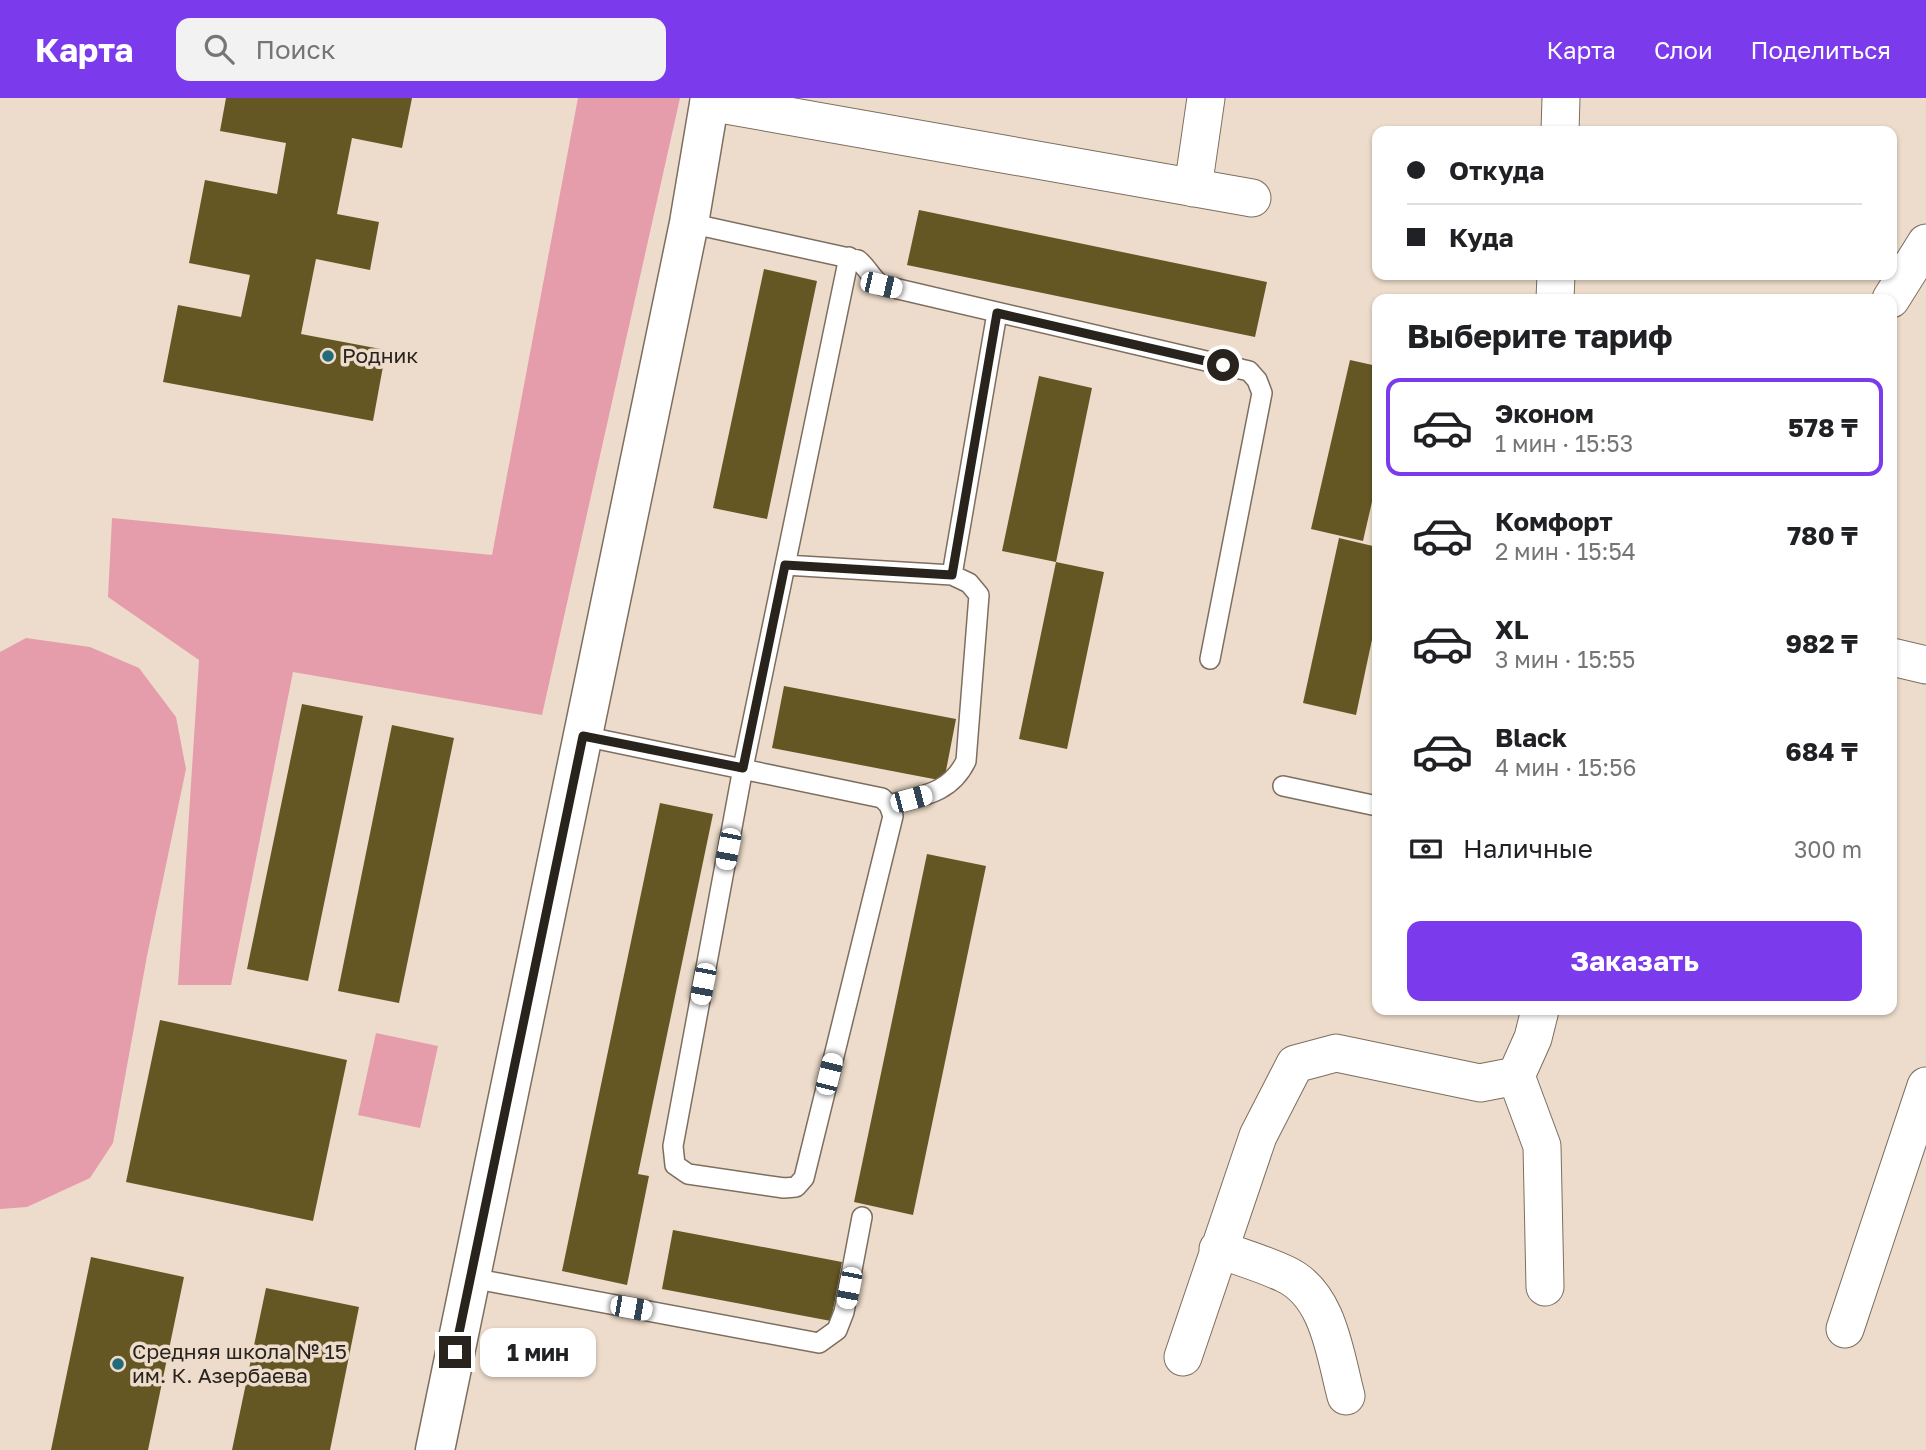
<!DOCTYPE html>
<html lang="ru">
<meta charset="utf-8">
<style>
body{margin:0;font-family:"Golos Text",sans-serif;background:#f2f2f2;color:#202124;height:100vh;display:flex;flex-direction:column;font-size:26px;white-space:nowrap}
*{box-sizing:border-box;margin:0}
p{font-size:23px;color:#757577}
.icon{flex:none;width:38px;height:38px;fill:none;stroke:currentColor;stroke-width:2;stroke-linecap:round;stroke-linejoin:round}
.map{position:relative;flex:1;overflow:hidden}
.side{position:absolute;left:1372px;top:196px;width:525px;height:721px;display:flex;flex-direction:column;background:#fff;border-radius:14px;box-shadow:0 2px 5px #0004}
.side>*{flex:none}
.top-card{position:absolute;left:1372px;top:28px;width:525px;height:154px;border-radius:14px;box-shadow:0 2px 5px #0004;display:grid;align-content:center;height:154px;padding:0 35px;background:#fff}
.end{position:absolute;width:32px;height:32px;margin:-16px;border:9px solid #29231d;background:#fff;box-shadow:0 0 0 4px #fff}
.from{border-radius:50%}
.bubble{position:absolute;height:49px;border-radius:14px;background:#fff;box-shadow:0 2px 5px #0004;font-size:23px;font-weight:700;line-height:49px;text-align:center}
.car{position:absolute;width:21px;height:42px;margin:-21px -10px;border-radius:9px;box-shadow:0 0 5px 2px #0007;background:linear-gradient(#fff 24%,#345 0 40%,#fff 0 76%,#345 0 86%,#fff 0)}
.top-card b{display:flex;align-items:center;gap:24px;height:66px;font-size:26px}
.top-card b+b{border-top:2px solid #e0e0e0}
.top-card i{width:18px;height:18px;background:#202124}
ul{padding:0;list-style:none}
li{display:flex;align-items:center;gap:21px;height:98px;margin:0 14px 10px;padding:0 21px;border:4px solid transparent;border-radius:14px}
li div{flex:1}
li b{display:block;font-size:26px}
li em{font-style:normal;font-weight:700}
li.current{border-color:#7c3aed}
li>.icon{width:63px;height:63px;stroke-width:1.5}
h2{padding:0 35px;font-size:32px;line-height:84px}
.pay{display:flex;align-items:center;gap:18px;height:77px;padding:0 35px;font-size:26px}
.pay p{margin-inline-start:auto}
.button{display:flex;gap:14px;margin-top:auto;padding:14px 35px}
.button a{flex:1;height:80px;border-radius:14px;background:#7c3aed;color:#fff;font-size:28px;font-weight:700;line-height:80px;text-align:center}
header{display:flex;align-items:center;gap:42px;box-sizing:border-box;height:98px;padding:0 35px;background:#7c3aed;color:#fff}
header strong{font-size:33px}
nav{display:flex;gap:38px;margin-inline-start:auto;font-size:24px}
.search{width:490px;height:63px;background:#f2f2f2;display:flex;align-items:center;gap:18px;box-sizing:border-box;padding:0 24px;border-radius:14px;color:#757577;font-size:26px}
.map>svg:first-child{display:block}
.green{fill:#e59dac}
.building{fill:#645724}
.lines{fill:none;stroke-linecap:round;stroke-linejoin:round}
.service-casing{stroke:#7d6e5f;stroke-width:22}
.minor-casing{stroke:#7d6e5f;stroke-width:39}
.secondary-casing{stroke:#7d6e5f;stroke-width:41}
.service{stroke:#fff;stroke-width:19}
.minor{stroke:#fff;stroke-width:37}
.secondary{stroke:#fff;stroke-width:38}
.route{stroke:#29231d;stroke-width:9}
.poi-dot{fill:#246b79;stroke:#eddccb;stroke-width:2.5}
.labels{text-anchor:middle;stroke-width:7;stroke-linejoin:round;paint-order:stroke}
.poi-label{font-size:21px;fill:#29231d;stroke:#eddccb;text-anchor:start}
</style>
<header>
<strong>Карта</strong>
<div class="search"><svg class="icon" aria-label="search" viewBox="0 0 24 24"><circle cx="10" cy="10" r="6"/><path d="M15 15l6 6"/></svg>Поиск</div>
<nav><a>Карта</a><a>Слои</a><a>Поделиться</a></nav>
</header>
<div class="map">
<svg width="1926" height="1352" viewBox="0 0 1926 1352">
<rect width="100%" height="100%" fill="#eddccb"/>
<path class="green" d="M578 0H680L542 617 293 574 231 887H178L199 562 108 499 112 420 492 457Z
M26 540 90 549 139 570 176 619 186 671 147 858 113 1045 90 1080 27 1109 0 1111V554Z
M376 935 438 948 420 1030 358 1017Z"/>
<path class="building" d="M226 0H412L402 50 352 40 337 116 379 124 370 172 316 161 301 236 386 252 373 323 163 284 178 207 241 219 250 177 189 165 205 82 277 96 286 45 220 33Z
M919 112 1267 184 1255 239 907 167Z
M764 171 817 183 767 421 713 410Z
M1350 262 1377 268V382L1363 443 1311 431Z
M1039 278 1092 290 1056 464 1002 453Z
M1339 440 1377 449V518L1356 617 1303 605Z
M1056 464 1104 474 1067 651 1019 641Z
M784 588 956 621 944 683 772 650Z
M302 606 363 618 308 883 247 871Z
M392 627 454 640 399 905 338 893Z
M660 705 713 716 638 1076 649 1078 627 1187 562 1173Z
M927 756 986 768 913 1117 854 1104Z
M160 922 347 962 313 1123 126 1084Z
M673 1132 842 1164 831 1223 662 1191Z
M91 1159 184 1179 148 1352H51Z
M266 1190 359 1209 330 1352H232Z"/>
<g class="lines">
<defs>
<path id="service" d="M689 125 858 162C868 170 871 180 881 187L1249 273 1257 282 1262 295 1210 561
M785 467 952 477 969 485 979 497 966 663C950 696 921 698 889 707
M952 477 997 215
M583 638 882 700 889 707 893 718 804 1080 796 1089 784 1090 688 1076 675 1067 673 1048 743 670 849 159
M1283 688 1377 708
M471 1180 819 1245 837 1232 844 1214 862 1119"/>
<path id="minor" d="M709 4 1252 100
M1560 33 1561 0
M1193 90 1206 0
M1555 201 1556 177
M1891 201 1926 145
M1892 559 1926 567
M1516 978 1542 1048 1545 1189
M1218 1151C1240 1159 1264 1166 1285 1176 1329 1196 1335 1257 1346 1298
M1845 1231 1926 988
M1183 1259 1258 1038 1295 966 1336 955 1480 985 1516 978 1533 940 1540 912"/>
<path id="secondary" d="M435 1352 689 125 710 0"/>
</defs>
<use href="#service" class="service-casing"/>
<use href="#minor" class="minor-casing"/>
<use href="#secondary" class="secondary-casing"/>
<use href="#service" class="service"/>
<use href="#minor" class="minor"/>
<use href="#secondary" class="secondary"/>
</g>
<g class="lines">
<path class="route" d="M455 1254 583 638 743 670 785 467 952 477 997 215 1223 267"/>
</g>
<g class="poi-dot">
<circle cx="328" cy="258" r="7"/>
<circle cx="118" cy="1266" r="7"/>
</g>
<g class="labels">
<g class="poi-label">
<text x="342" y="265">Родник</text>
<text x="132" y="1261">Средняя школа № 15<tspan x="132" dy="24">им. К. Азербаева</tspan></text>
</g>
</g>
</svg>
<i class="end from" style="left:1223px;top:267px"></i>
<i class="end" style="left:455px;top:1254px"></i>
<div class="bubble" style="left:480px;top:1230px;width:116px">1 мин</div>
<i class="car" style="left:881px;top:187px;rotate:103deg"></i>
<i class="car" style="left:911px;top:701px;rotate:75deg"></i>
<i class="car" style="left:728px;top:751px;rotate:191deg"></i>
<i class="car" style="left:703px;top:886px;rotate:191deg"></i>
<i class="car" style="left:829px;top:976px;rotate:14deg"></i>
<i class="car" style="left:849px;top:1190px;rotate:191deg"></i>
<i class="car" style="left:631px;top:1210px;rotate:100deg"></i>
<div class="top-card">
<b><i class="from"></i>Откуда</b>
<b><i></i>Куда</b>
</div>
<section class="side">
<h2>Выберите тариф</h2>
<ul>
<li class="current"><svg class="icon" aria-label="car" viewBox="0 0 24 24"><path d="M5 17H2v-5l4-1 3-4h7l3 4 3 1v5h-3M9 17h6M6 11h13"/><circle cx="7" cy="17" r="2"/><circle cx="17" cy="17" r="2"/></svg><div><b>Эконом</b><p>1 мин · 15:53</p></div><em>578 ₸</em></li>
<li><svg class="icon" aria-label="car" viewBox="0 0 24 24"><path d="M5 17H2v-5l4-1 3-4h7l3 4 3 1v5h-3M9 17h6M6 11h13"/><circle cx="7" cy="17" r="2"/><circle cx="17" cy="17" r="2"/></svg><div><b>Комфорт</b><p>2 мин · 15:54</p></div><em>780 ₸</em></li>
<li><svg class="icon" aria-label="car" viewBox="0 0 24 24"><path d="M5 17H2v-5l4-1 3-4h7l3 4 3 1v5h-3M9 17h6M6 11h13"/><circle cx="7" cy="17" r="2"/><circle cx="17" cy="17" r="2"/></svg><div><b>XL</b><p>3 мин · 15:55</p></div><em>982 ₸</em></li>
<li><svg class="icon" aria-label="car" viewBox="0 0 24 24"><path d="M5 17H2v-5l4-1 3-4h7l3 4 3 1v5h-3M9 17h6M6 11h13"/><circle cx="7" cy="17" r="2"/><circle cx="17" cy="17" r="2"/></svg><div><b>Black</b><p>4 мин · 15:56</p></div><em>684 ₸</em></li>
</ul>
<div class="pay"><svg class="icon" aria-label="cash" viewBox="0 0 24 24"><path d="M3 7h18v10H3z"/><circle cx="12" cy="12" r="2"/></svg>Наличные<p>300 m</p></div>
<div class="button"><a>Заказать</a></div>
</section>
</div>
